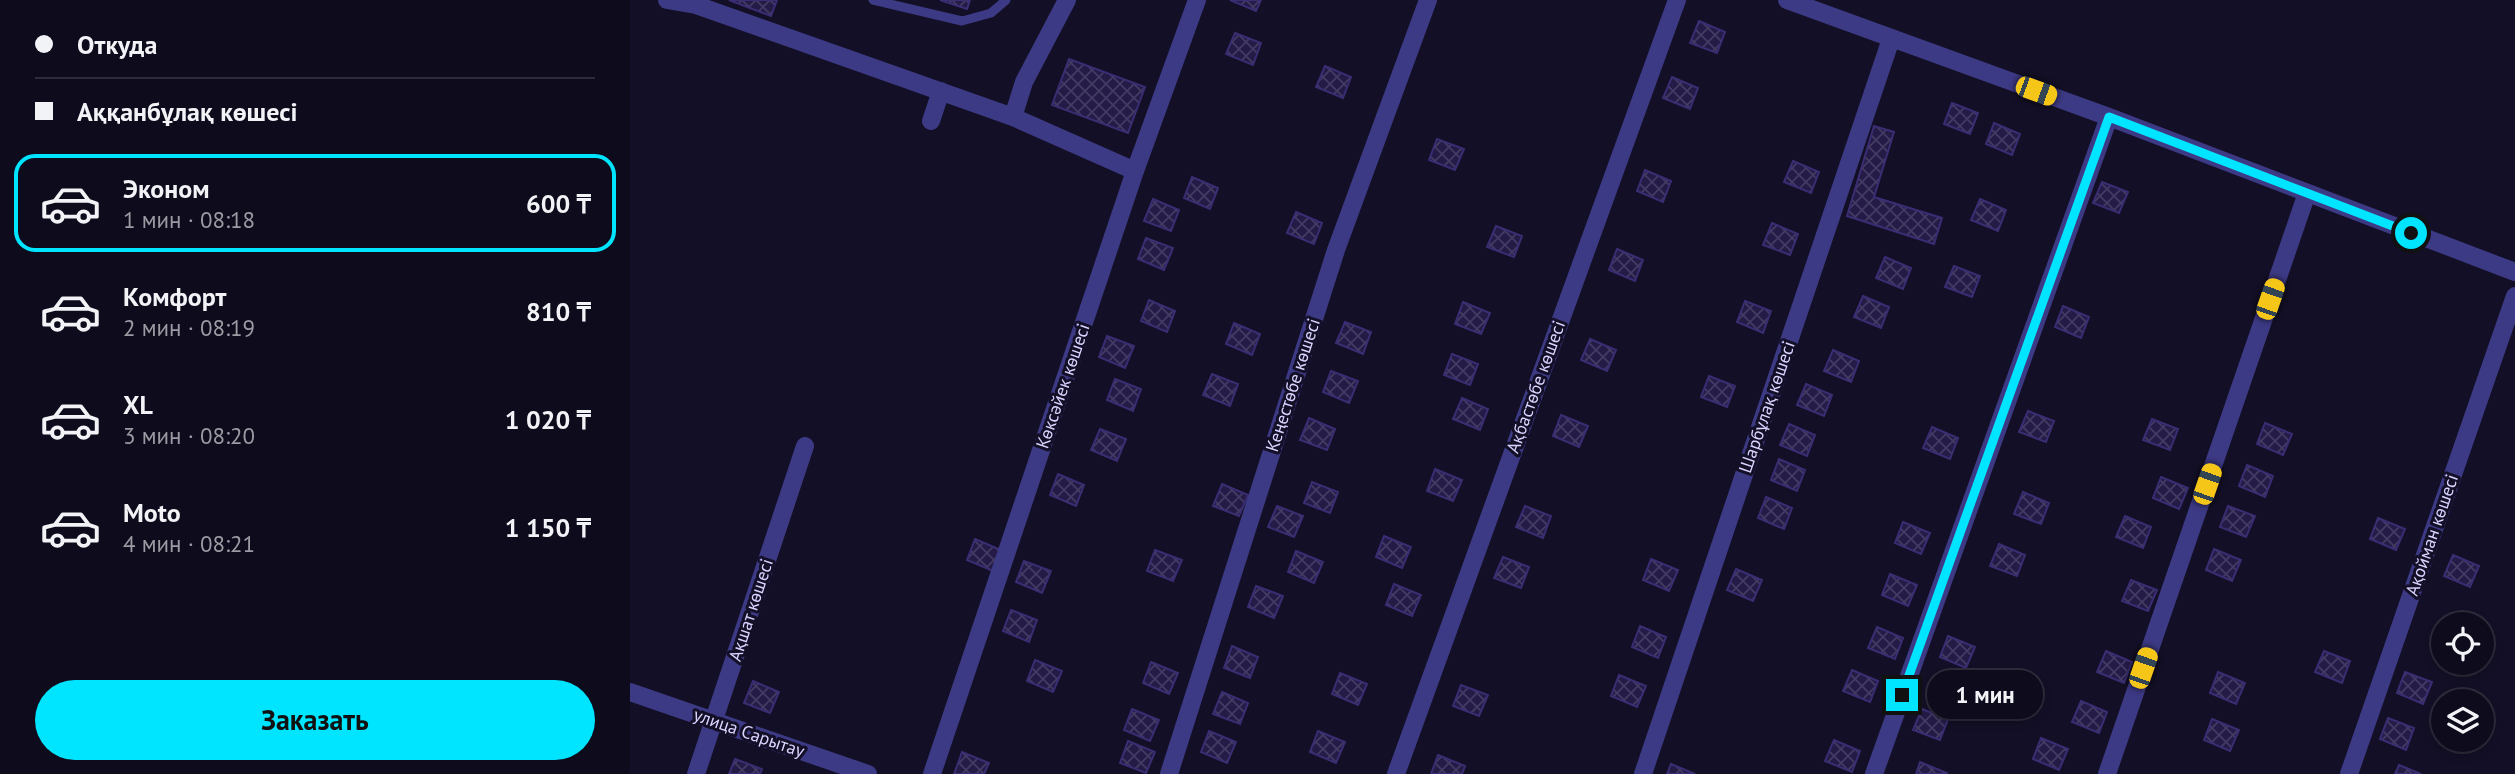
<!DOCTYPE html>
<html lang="ru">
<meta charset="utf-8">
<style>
body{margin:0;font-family:"PT Sans",sans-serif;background:#171425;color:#f1f3f6;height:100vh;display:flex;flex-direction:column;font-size:26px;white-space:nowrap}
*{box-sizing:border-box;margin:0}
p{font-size:23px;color:#9b9ba3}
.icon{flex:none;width:38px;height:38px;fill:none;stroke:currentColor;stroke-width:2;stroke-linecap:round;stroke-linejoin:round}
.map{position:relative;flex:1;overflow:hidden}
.side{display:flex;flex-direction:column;background:#0e0b1c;width:630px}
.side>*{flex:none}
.guide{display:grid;align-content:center;height:154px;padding:0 35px;background:#0e0b1c}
.controls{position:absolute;left:1801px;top:612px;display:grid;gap:14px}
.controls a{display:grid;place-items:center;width:63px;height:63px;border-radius:50%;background:#0e0b1c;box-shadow:0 4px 10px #0003,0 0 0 2px #2e2b3b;font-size:35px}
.end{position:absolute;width:32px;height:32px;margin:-16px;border:9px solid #00e5ff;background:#111;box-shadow:0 0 0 4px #111}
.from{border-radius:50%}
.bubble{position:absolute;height:49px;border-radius:24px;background:#0e0b1c;box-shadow:0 4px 10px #0003,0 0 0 2px #2e2b3b;font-size:23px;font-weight:600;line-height:49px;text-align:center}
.car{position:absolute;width:21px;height:42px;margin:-21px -10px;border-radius:9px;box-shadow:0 0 5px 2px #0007;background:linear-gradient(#f5c518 24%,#345 0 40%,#f5c518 0 76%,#345 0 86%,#f5c518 0)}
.guide b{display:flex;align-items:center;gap:24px;height:66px;font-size:26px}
.guide b+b{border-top:2px solid #2e2b3b}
.guide i{width:18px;height:18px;background:#f1f3f6}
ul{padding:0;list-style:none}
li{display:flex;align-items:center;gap:21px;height:98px;margin:0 14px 10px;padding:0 21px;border:4px solid transparent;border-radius:21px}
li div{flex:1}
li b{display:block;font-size:26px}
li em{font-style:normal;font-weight:600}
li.selected{border-color:#00e5ff}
li>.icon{width:63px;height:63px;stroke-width:1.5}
.action{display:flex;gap:14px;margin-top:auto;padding:14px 35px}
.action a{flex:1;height:80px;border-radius:42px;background:#00e5ff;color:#111;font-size:28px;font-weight:600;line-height:80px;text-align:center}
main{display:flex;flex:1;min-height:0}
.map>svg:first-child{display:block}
.building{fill:url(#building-cross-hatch);stroke:#3b2d73;stroke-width:2}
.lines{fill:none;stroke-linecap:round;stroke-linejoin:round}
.service{stroke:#3d3a85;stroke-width:9}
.minor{stroke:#3d3a85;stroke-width:18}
.route{stroke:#00e5ff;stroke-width:9}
.labels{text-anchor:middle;stroke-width:6;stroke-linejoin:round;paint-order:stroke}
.street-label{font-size:18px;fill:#d9d4ff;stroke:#130f26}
</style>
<main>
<section class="side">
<div class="guide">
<b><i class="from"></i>Откуда</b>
<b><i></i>Аққанбұлақ көшесі</b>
</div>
<ul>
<li class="selected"><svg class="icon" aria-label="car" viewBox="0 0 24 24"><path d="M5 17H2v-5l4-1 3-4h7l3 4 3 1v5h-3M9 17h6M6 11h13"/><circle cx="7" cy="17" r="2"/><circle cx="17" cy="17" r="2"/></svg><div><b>Эконом</b><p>1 мин · 08:18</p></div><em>600 ₸</em></li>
<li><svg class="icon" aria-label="car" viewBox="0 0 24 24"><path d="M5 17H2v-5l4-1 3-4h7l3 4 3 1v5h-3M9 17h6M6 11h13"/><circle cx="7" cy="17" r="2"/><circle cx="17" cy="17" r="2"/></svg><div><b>Комфорт</b><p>2 мин · 08:19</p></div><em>810 ₸</em></li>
<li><svg class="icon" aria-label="car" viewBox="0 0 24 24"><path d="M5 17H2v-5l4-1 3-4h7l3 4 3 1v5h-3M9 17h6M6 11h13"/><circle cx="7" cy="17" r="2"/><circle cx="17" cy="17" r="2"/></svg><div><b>XL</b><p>3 мин · 08:20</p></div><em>1 020 ₸</em></li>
<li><svg class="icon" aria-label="car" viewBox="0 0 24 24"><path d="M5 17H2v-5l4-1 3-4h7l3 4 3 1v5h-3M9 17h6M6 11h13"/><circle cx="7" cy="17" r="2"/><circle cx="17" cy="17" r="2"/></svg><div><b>Moto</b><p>4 мин · 08:21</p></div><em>1 150 ₸</em></li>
</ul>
<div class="action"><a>Заказать</a></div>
</section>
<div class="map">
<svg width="1885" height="774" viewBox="0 0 1885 774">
<defs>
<pattern id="building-cross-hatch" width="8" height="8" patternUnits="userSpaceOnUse" patternTransform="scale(1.75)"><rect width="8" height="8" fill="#241b47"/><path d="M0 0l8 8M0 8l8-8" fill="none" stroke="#433b63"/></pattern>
</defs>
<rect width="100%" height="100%" fill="#130f26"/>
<path class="building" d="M99 0H147L141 16Z
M310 0H340L337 9Z
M600 0H631L626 11Z
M1069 21 1095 32 1087 53 1060 43Z
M605 33 631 43 623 65 596 54Z
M439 59 515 87 498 133 422 105Z
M695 66 721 77 713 98 686 87Z
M1042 77 1068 88 1060 109 1033 98Z
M1322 103 1348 113 1340 134 1314 124Z
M1364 123 1390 134 1382 155 1356 144Z
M1244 126 1264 132 1244 197 1312 218 1304 244 1217 216Z
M807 139 834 149 825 170 799 160Z
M1163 161 1189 172 1181 193 1154 182Z
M1015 170 1041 181 1033 202 1007 191Z
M562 177 588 188 580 209 554 198Z
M1472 182 1498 192 1489 213 1463 203Z
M523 199 549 210 541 231 514 221Z
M1350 199 1376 210 1368 231 1341 220Z
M666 212 692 223 684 244 657 233Z
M1142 223 1168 234 1160 255 1133 245Z
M866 226 892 236 884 257 857 247Z
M516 238 543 248 534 270 508 259Z
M987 249 1013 260 1005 281 979 270Z
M1255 257 1281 268 1273 289 1246 278Z
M1324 266 1350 276 1342 297 1315 287Z
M1233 296 1259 307 1251 328 1224 317Z
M519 300 545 311 537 332 511 321Z
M1115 301 1141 311 1133 333 1107 322Z
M833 302 860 313 851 334 825 324Z
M1433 306 1459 317 1451 338 1425 327Z
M715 322 741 332 733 354 706 343Z
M604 323 630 334 622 355 596 344Z
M477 336 504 346 495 368 469 357Z
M960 339 986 350 977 371 951 360Z
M1203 350 1229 361 1221 382 1194 371Z
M822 354 848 364 840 385 814 375Z
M701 371 728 381 719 403 693 392Z
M582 374 608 384 600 406 573 395Z
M1079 376 1105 386 1097 407 1071 397Z
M485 379 511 389 503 411 477 400Z
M1176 384 1202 395 1194 416 1167 405Z
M832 398 858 409 850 430 823 419Z
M1398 411 1424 421 1416 442 1389 432Z
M931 415 958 426 949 447 923 436Z
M679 418 705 429 697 450 670 440Z
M1522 419 1548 429 1540 450 1513 440Z
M1635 423 1662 434 1653 455 1627 444Z
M1159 424 1185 435 1177 456 1150 445Z
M1302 427 1328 438 1320 459 1293 448Z
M470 429 496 439 487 461 461 450Z
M1149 459 1175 470 1167 491 1141 480Z
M1617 465 1643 476 1635 497 1609 486Z
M805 469 832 480 823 501 797 491Z
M428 474 454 485 446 506 420 495Z
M1531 477 1558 488 1549 509 1523 498Z
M682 482 708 492 700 513 674 503Z
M592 484 618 495 609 516 583 506Z
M1393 492 1419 503 1411 524 1384 514Z
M1136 497 1162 508 1154 529 1128 518Z
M647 506 673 516 664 537 638 527Z
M895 506 921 516 913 538 886 527Z
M1598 506 1625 516 1616 537 1590 527Z
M1495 516 1521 527 1513 548 1486 537Z
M1748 518 1775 529 1766 550 1740 539Z
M1273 522 1300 533 1291 554 1265 543Z
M754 536 781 547 772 568 746 557Z
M345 539 371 550 363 571 337 560Z
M1369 544 1395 555 1387 576 1360 566Z
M1584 549 1611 560 1602 581 1576 570Z
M525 550 552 560 543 581 517 571Z
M666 551 693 562 684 583 658 572Z
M1823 555 1849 566 1840 587 1814 576Z
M873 557 899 567 891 588 864 578Z
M1021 559 1048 570 1039 591 1013 580Z
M394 561 421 571 412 593 386 582Z
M1106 569 1132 580 1123 601 1097 590Z
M1260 574 1287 585 1278 606 1252 595Z
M1501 580 1527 590 1518 611 1492 601Z
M764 584 791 595 782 616 756 605Z
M626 586 653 596 644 618 618 607Z
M381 610 407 620 399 642 373 631Z
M1010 626 1036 637 1028 658 1002 647Z
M1247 627 1273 638 1265 659 1238 648Z
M1318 636 1345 647 1336 668 1310 657Z
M602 646 628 657 620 678 594 668Z
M1476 651 1502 662 1494 683 1467 672Z
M1694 651 1720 661 1712 683 1685 672Z
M405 660 432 671 423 692 397 681Z
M521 662 548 673 539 694 513 683Z
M1222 670 1248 681 1240 702 1213 691Z
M1588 672 1615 683 1606 704 1580 693Z
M1775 672 1802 682 1793 704 1767 693Z
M710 673 737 684 728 705 702 694Z
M989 675 1016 686 1007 707 981 696Z
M123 681 149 692 140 713 114 703Z
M831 685 858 695 849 716 823 706Z
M592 692 618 703 610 724 583 714Z
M1451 701 1477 712 1469 733 1442 722Z
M502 709 529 720 520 741 494 730Z
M1292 709 1318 719 1310 740 1283 730Z
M1758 718 1784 728 1776 750 1750 739Z
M1582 719 1609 730 1600 751 1574 740Z
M579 731 606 742 597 763 571 752Z
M688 731 715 742 706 763 680 752Z
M1411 738 1438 749 1429 770 1403 759Z
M1204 740 1230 751 1222 772 1195 761Z
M498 741 525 752 516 773 490 763Z
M332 752 359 763 354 774H324Z
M808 755 835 766 832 774H801Z
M105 759 132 769 130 774H99Z
M1290 762 1317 773 1316 774H1286Z
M1041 764 1065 774H1037Z
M1769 765 1791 774H1765Z"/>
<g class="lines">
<path class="service" d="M243 0 332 21 361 13 376 0"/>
<path class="minor" d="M37 0 66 5 383 117 505 171
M1157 0 1479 117 1885 272
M383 117 394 82 437 0
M301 121 311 91
M0 692 238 774
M66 774 175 446
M302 774 505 171 567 0
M539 774 706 250 798 0
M766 774 1047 0
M1013 774 1261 39
M1244 774 1479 117
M1477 774 1677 193
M1719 774 1885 296"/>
</g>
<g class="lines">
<path class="route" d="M1272 695 1479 117 1781 233"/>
</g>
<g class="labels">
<g class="street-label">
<text transform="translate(663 385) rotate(-72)" y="6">Кеңестөбе көшесі</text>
<text transform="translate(433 386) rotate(-71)" y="6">Көксәйек көшесі</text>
<text transform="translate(906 387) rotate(-70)" y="6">Ақбастөбе көшесі</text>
<text transform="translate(1137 407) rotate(-71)" y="6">Шарбұлақ көшесі</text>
<text transform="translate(1802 535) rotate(-71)" y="6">Ақойман көшесі</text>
<text transform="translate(121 610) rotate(-72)" y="6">Ақшат көшесі</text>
<text transform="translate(119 733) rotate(19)" y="6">улица Сарытау</text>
</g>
</g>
</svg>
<div class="controls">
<a><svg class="icon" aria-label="locate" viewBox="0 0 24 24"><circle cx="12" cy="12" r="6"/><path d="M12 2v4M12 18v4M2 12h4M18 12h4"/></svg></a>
<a><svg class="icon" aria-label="layers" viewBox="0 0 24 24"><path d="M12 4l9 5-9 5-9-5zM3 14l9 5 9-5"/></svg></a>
</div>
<i class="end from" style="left:1781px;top:233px"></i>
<i class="end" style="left:1272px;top:695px"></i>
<div class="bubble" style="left:1297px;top:670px;width:116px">1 мин</div>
<i class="car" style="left:1406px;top:91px;rotate:110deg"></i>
<i class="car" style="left:1640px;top:299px;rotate:19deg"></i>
<i class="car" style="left:1577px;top:484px;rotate:19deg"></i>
<i class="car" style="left:1513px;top:668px;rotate:19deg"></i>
</div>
</main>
